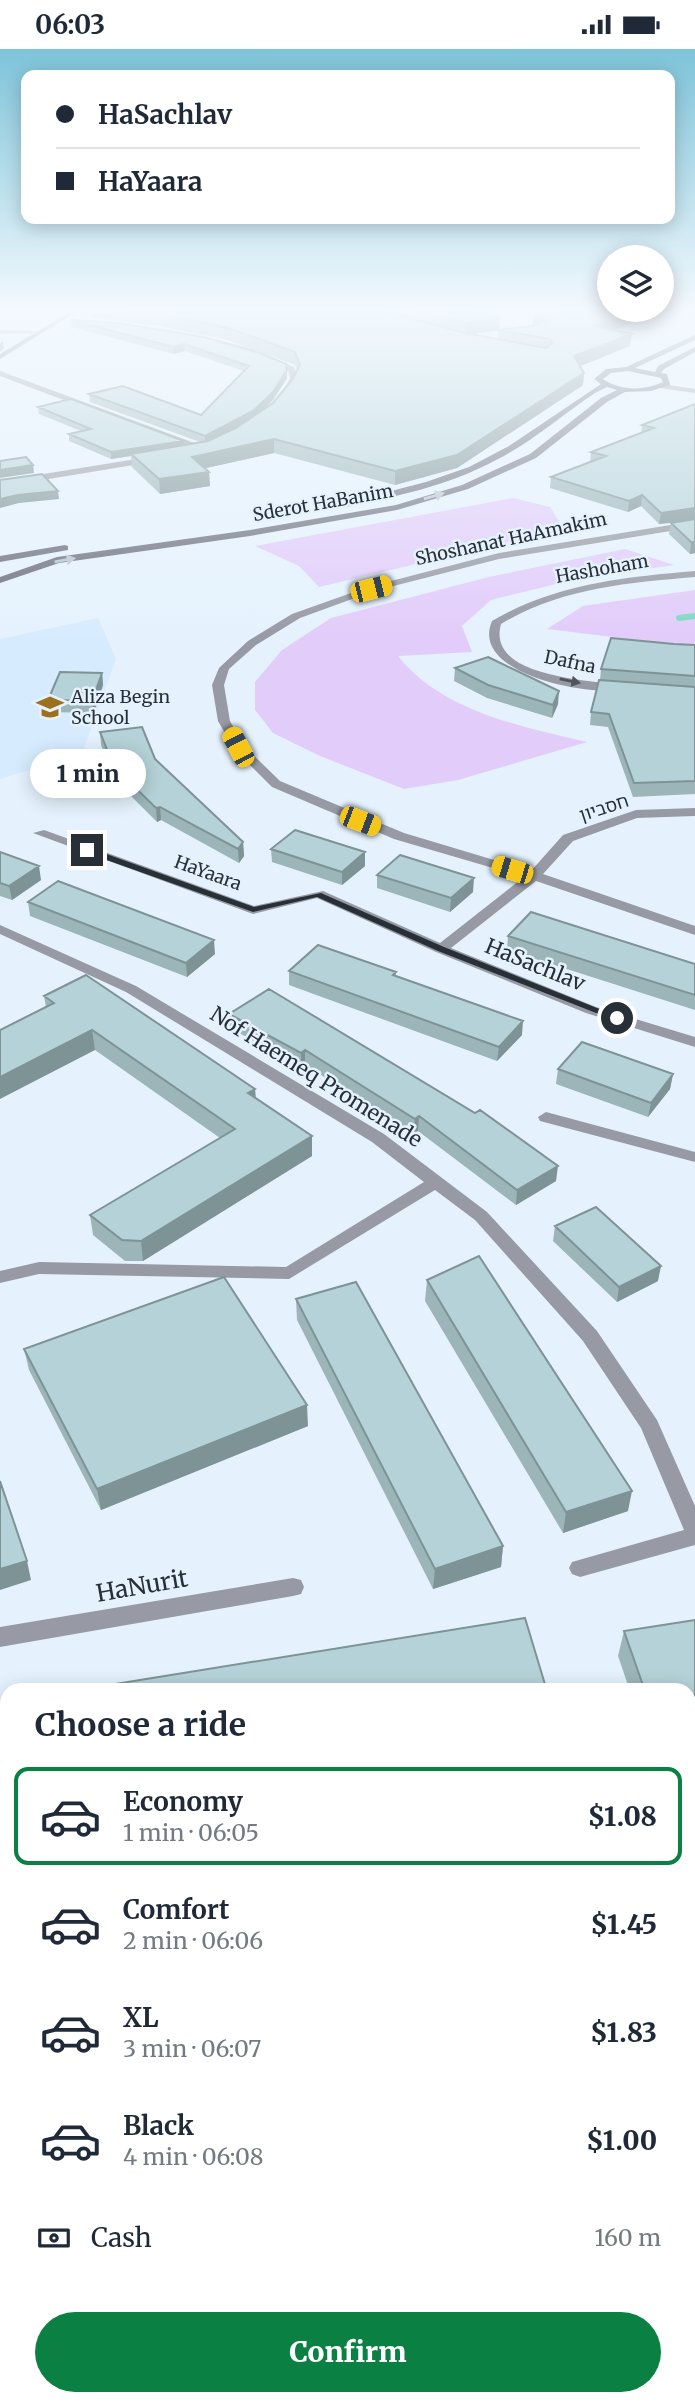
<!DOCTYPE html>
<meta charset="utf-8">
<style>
body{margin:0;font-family:Merriweather,"Noto Sans Hebrew",serif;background:#f2f2f3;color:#1f2937;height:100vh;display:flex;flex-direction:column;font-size:26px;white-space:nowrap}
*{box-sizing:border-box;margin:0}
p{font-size:23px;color:#747a83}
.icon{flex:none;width:38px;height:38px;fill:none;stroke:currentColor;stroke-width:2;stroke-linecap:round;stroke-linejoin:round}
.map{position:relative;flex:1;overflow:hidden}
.sheet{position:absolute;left:0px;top:1634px;width:696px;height:723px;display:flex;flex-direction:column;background:#fff;border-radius:21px 21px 0 0;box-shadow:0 4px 18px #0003}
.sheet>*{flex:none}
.guide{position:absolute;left:21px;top:21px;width:654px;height:154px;border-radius:14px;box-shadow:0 4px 18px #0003;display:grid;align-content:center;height:154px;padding:0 35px;background:#fff}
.buttons{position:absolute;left:597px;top:196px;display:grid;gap:14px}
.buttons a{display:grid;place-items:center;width:77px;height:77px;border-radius:50%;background:#fff;box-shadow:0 4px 18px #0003;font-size:35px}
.end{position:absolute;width:32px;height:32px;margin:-16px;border:9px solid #283037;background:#fff;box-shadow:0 0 0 4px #fff}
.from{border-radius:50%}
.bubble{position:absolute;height:49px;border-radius:24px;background:#fff;box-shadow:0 4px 18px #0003;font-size:23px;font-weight:800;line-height:49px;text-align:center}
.car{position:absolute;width:21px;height:42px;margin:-21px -10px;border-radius:9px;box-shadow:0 0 5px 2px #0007;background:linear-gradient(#f5c518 24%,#345 0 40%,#f5c518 0 76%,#345 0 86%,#f5c518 0)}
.guide b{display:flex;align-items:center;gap:24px;height:66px;font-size:26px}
.guide b+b{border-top:2px solid #e0e1e3}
.guide i{width:18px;height:18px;background:#1f2937}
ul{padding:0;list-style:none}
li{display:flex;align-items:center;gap:21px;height:98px;margin:0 14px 10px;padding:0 21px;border:4px solid transparent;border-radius:14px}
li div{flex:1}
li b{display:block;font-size:26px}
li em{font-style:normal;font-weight:800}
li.current{border-color:#0b8043}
li>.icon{width:63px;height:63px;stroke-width:1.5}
h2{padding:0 35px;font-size:32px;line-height:84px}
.pay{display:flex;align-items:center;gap:18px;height:77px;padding:0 35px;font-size:26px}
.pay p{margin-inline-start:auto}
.button{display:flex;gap:14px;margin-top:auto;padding:14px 35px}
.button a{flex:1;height:80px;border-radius:42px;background:#0b8043;color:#fff;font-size:28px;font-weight:800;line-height:80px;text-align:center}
.status{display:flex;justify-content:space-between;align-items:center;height:49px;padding:0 35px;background:#fff;direction:ltr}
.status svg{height:19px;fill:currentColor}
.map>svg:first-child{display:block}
.built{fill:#d6ecfe}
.green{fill:#e2ccfa}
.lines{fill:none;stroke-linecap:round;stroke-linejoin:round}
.stream{stroke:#7ed9c3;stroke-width:6}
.street{fill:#979aa4;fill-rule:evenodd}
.secondary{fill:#6d717f;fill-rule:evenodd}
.wall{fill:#9bb5b9;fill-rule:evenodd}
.shaded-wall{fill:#7e9396}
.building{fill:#b4d2d7;stroke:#7e9396;stroke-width:2}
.oneway{fill:#bbc5d1}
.oneway2{fill:#4f555d}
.route{fill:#283037}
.labels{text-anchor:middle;stroke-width:5;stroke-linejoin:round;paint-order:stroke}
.far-street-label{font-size:18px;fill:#283037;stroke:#e5f2fd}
.far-poi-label{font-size:18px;fill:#283037;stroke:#e5f2fd;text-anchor:start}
.street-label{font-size:21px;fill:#283037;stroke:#e5f2fd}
.near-street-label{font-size:24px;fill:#283037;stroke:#e5f2fd}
</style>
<div class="status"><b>06:03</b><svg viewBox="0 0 49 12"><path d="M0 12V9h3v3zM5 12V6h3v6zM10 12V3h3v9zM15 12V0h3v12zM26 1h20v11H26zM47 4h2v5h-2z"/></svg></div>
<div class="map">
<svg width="695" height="2356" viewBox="0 0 695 2356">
<rect width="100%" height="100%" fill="#e5f2fd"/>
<path class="built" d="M98 569 116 610 82 705 0 730V590Z"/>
<path class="green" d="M513 449 550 458 564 480 319 538 299 517 255 497Z
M625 500 674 516 576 530 491 551 462 577 472 603 398 607C443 663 520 677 587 693L458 731 404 740 320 707 273 684 255 661V633L282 601 331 569 489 528Z
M695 541V598L547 580 583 557Z"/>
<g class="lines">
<path class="stream" d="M679 569 695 567"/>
<path class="street" d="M0 281 39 282 42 284 0 285Z
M202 287 253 300 294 318 298 329 286 349H280L290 329 288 321 249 303 200 290Z
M0 322 208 399 209 401 202 403 0 327Z
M663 335 695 340V344L660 339Z
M155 407 158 412 0 438V432Z
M695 472V478L499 510 374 542 300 569 256 596 229 620 224 636 230 672 243 696 280 732 404 784 531 822 563 786 636 761 695 759V767L637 769 573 792 543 825 695 877V886L536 832 451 899 596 958 695 988V998L586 964 436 903 317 849 253 865 33 784 44 781 254 857 323 842 440 894 524 828 394 790 272 738 234 700 218 672 212 636 219 619 248 592 292 565 368 538 499 504Z
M695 522V528C626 534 561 539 501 575 486 629 590 630 623 637V641C588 647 469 625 492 572 555 535 624 528 695 522Z
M0 876 136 937 384 1085 487 1163 597 1282 657 1371 695 1457V1496L580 1528 572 1525 569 1519 572 1513 684 1481 641 1379 583 1292 475 1171 435 1141 289 1230 39 1225 0 1234V1222L39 1213 286 1218 424 1133 372 1093 126 943 0 885Z
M546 1063 695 1103V1113L540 1072 538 1068Z
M293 1529 301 1531 304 1538 301 1545 293 1547 0 1598V1578Z
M7 1944V1970L0 1971V1945Z"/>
<path class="secondary" d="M71 262H78L0 310V305Z
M695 286V291L635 319 655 323 658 317 695 298V303L664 320 661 324 667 325 670 336 651 342 625 343 607 353 536 409 468 440 397 461 250 487 59 514 0 534V528L57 508 250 481 396 456 462 436 530 405 601 349 617 341 607 338 595 344C562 366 532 393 496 411 448 437 394 448 341 459L337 456 426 433 469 418 509 397 601 335 594 330 606 320 626 318ZM628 322 661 329 663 333C644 342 620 342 603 330L611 324Z
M65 496 68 497V501L0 513V507Z"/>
</g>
<path class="wall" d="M90 262H468L500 269 499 281 532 277 637 262 635 273 614 281 630 297 580 317 584 324 583 336 457 419 395 436 274 404 205 419 209 423 210 437 160 445 132 418 131 407 111 410 69 392V385L81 382 39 365 38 358 184 392 185 396 200 393 90 353 89 345 201 366 244 322 185 302 173 305 72 278 71 271 118 274 287 321V329L273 351 262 362 273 354 292 331 297 321 295 316 228 291 160 277 91 268ZM498 281V290L473 285Z
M695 355V504L690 505 669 485 671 474 659 475 641 457 628 463 550 439 551 428 590 413 591 403 641 384 642 376Z
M674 595 695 596V745L633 748 608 678 590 676 591 663 600 631 601 620Z
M455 619 558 655 552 669 487 649 454 632Z
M102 624 103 636 94 664 50 663 48 651Z
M100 683 155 710 243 793 244 807 239 814 161 771 157 773 115 731 101 696Z
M271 800 365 817 342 836 272 813Z
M0 803 41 831 12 851 0 847Z
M377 826 473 843 450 863 377 839Z
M28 853 215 905 187 928 30 867Z
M508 887 695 915V961L507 901Z
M289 922 396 923V928L522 986 497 1012 289 936Z
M269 940 556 1132 516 1156 418 1082 414 1084 305 1016 301 1018 230 979 229 965Z
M44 947 255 1040 256 1049 312 1107 143 1212H125L93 1186 90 1166 220 1089 95 1001 46 958Z
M558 1020 673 1025 670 1040 648 1068 556 1035Z
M555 1177 658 1232 617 1253 553 1192Z
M427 1231 628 1462 563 1484 425 1252Z
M296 1250 503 1497 501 1518 433 1540 297 1271Z
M24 1300 308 1377 101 1461 29 1321Z
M695 1571V1828L690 1812V1642H630L618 1607 624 1582Z
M690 2080 695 2098V2230L690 2231Z
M71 2350H296L270 2356H71Z"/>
<path class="shaded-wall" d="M540 262H567L533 276V264Z
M637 262 635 273 593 289 595 277Z
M500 269 499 281 465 286 466 274Z
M632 285 630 297 573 320 574 307Z
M3 292 4 299 0 303V295Z
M184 295 185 302 173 305V298Z
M287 321V329L273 351 253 370 205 395V387Z
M584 324 583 336 457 419 395 436V422Z
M274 390V404L193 422 192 408Z
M184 392 185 399 131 405V407L111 410V403Z
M33 416 34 424 0 429V421Z
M209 423 210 437 160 445 159 430Z
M58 442 59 450 19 454 0 459V450L18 446Z
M642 446 641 457 628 463 629 452Z
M695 459V470L659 475 661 464Z
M691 493H695V504L690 505Z
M102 624 103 636 94 664 92 652Z
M559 642 558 655 552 669 553 656Z
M160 758 161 771 157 773 156 759Z
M243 793 244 807 239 814 238 800Z
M365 803V817L342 836V823Z
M39 817 41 831 12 851 9 837Z
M474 829 473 843 450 863 451 849Z
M214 891 215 905 187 928 186 914Z
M523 972 522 986 497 1012 499 998Z
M92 981 95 1001 0 1050V1028Z
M305 1001V1016L301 1018V1004Z
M673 1025 670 1040 648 1068 651 1054Z
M255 1040 256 1060 248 1044Z
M419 1067 418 1082 414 1084 415 1070Z
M312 1087V1107L143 1212 141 1192Z
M558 1117 556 1132 516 1156 517 1141Z
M661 1217 658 1232 617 1253 619 1238Z
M307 1356 308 1377 101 1461 97 1440Z
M632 1442 628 1462 563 1484 566 1463Z
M503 1497 501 1518 433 1540 435 1520Z
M27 1512 31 1531 0 1541V1520Z"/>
<path class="building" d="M130 262H382L465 284 546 299 552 294 550 290 498 281 532 277 559 267 567 262H636L595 277 632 285 574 307 584 324 457 406 395 422 274 390 192 408 209 423 159 430 131 405 208 392 236 379 273 354 292 331 300 316 295 303 228 279 159 265Z
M414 262H468L500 269 466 274Z
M71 271 118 274 204 288 260 304 286 315 287 321 273 343 253 362 205 387 89 345 123 337 201 366 249 317 184 295 173 298Z
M71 350 184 392 111 403 69 385 91 380 38 358Z
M695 355V459L661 464 642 446 629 452 551 428 606 407 591 403 654 379 642 376Z
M26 408 33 416 0 421V412Z
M42 425 58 442 18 446 0 450V431Z
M695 470V493H691L671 474Z
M611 589 674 595 695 596V627L601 620Z
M488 608 559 642 553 656 488 636 455 619Z
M60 623 102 624 92 652 48 651Z
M599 631 695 638V732L634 734 609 665 591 663Z
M142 678 155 710 243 793 238 800 160 758 156 759 114 718 100 683Z
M295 781 365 803 342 823 271 800Z
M0 803 39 817 9 837 0 834Z
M400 806 474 829 451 849 377 826Z
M58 832 214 891 186 914 28 853Z
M531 863 695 915V946L508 887Z
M318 896 396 923 393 926 523 972 499 998 289 922Z
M86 926 255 1040 248 1044 312 1087 141 1192 122 1191 90 1166 235 1080 92 981 0 1028V981L54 954 44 947Z
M269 940 475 1064 480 1061 558 1117 517 1141 419 1067 415 1070 305 1001 301 1004 229 965Z
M582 993 673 1025 651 1054 558 1020Z
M596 1158 661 1217 619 1238 555 1177Z
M479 1207 632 1442 566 1463 427 1231Z
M224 1228 307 1356 97 1440 24 1300Z
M356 1233 503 1497 435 1520 296 1250Z
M0 1432 27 1512 0 1520Z
M525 1569 547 1642H72Z
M695 1571V1784L690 1768V1642H645L624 1582Z
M690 2080 695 2098V2218L690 2219Z
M71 2350H230L204 2356H71Z"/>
<defs><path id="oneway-solid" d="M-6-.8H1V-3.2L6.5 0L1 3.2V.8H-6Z" transform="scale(1.75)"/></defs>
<g class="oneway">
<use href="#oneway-solid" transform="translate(434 447) rotate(-16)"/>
<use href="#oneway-solid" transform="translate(65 511) rotate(-10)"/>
</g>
<use class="oneway2" href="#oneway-solid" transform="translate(570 632) rotate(11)"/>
<linearGradient id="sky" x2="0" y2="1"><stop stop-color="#7dc3d9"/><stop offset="0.44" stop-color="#f3f9fe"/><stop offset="1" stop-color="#f3f9fe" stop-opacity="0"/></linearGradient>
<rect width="695" height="591" fill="url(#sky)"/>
<path class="route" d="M87 798 254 858 321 844 444 898 622 969 614 971 438 902 317 848 253 863 84 803Z"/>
<defs>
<symbol id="school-bare" viewBox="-9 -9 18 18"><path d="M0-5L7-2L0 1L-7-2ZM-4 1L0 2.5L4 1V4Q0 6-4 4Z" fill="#9b701f" stroke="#e5f2fd" stroke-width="2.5" paint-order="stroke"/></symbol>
</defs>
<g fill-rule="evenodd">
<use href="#school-bare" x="31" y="639" width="38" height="38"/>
</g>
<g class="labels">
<g class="far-street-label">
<text transform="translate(323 454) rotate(-10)" y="6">Sderot HaBanim</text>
<text transform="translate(511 490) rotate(-12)" y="6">Shoshanat HaAmakim</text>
<text transform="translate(602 520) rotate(-10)" y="6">Hashoham</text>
<text transform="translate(570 613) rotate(12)" y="6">Dafna</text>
<text transform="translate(604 759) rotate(-18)" y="6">חסביון</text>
<text transform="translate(208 824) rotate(20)" y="6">HaYaara</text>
</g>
<g class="far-poi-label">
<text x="71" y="654">Aliza Begin<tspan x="71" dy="21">School</tspan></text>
</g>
<g class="street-label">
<text transform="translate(535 916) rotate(22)" y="7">HaSachlav</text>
<text transform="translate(316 1028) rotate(32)" y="7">Nof Haemeq Promenade</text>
</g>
<g class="near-street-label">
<text transform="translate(142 1537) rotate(-10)" y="8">HaNurit</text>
</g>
</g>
</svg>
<div class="buttons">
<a><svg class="icon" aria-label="layers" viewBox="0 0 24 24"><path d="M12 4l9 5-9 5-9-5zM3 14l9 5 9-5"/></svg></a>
</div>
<i class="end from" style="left:617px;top:969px"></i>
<i class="end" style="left:87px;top:801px"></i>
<div class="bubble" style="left:30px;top:700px;width:116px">1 min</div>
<i class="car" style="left:371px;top:540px;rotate:76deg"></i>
<i class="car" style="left:238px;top:698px;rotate:332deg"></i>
<i class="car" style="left:360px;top:772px;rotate:111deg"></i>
<i class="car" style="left:512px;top:821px;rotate:287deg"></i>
<div class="guide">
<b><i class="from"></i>HaSachlav</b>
<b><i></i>HaYaara</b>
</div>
<section class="sheet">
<h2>Choose a ride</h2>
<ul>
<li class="current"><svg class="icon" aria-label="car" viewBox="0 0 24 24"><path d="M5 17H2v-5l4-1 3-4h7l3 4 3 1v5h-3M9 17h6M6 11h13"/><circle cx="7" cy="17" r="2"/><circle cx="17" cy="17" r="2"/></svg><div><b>Economy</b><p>1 min · 06:05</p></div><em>$1.08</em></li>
<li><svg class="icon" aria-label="car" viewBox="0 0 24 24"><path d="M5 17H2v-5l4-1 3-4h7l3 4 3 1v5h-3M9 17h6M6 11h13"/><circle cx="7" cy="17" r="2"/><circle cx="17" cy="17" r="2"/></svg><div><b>Comfort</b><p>2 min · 06:06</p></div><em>$1.45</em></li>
<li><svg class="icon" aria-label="car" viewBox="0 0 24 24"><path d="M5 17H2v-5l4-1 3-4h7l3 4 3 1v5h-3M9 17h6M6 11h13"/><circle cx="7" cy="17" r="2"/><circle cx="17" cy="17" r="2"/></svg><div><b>XL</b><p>3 min · 06:07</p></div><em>$1.83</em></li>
<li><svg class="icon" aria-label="car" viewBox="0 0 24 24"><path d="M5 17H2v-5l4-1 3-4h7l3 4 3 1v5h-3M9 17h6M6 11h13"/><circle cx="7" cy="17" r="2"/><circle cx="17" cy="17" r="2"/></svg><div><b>Black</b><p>4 min · 06:08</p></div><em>$1.00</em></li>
</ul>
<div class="pay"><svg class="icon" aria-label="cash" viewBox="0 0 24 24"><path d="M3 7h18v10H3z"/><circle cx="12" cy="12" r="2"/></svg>Cash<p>160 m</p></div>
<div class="button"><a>Confirm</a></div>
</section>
</div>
